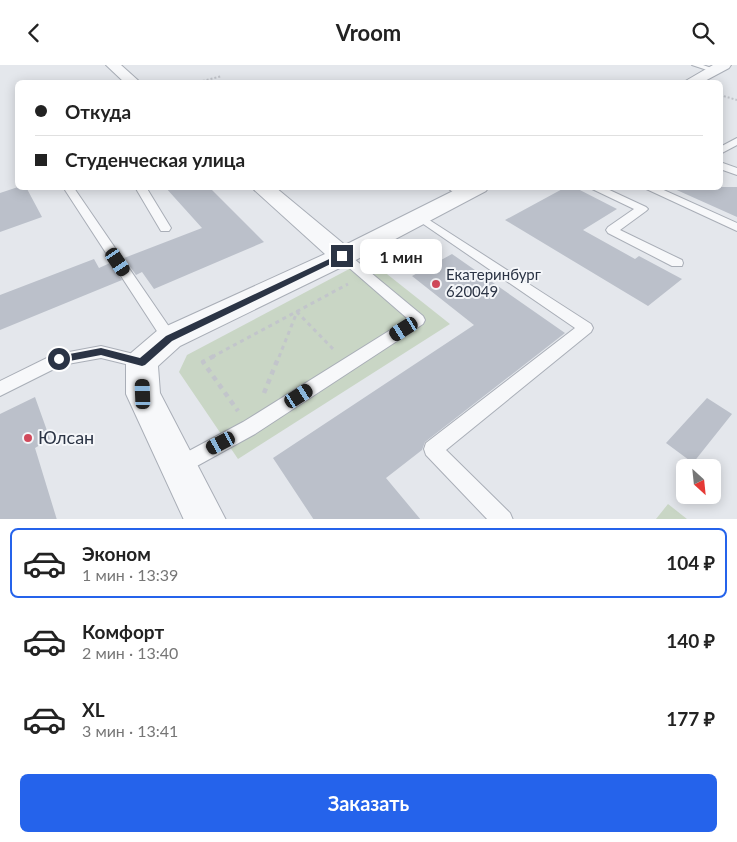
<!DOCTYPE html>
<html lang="ru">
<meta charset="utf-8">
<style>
body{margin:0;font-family:Lato,sans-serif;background:#f2f2f2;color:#222;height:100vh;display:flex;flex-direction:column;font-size:19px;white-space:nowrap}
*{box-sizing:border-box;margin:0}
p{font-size:16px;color:#767676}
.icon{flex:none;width:28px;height:28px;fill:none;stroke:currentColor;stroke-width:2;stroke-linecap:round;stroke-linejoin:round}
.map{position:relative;height:454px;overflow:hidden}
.panel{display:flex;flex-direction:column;background:#fff;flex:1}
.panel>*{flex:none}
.hud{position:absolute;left:15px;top:15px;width:708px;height:110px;border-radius:8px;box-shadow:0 2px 12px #0003;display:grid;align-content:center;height:110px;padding:0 20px;background:#fff}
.needle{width:32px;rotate:153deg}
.fabs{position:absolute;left:676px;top:394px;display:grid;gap:10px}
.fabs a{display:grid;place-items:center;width:45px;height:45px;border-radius:8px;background:#fff;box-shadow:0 2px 12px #0003;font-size:25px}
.end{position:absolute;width:22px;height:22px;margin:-11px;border:6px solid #2b3445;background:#fff;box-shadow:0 0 0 2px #fff}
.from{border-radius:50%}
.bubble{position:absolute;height:35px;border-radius:8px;background:#fff;box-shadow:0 2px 12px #0003;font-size:16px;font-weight:700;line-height:35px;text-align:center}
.car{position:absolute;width:15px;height:30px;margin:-15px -8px;border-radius:6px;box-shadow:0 0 4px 1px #0007;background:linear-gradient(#222 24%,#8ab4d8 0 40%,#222 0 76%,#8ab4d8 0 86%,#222 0)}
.hud b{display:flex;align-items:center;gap:18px;height:48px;font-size:19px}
.hud b+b{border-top:1px solid #e0e0e0}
.hud i{width:12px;height:12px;background:#222}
ul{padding:9px 0 0;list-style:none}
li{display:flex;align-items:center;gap:15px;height:70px;margin:0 10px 8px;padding:0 10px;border:2px solid transparent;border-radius:8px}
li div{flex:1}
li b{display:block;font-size:19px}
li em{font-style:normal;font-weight:700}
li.selected{border-color:#2563eb}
li>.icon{width:45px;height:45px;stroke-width:1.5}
.cta{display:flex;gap:10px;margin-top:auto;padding:10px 20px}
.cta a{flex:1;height:58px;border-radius:8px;background:#2563eb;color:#fff;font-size:20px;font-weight:700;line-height:58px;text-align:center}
header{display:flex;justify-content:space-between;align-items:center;height:65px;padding:0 20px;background:#fff;font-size:22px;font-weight:700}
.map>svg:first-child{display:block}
.green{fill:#c9d6c5}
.building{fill:#bbc0ca}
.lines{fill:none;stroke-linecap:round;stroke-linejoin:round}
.service-casing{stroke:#a9aeb7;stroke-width:2}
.minor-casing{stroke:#a9aeb7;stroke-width:2}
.path-far2{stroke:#c2c5cb;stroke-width:2;stroke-dasharray:2 2;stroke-linecap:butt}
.path-far1{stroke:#c2c5cb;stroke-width:3;stroke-dasharray:4 4;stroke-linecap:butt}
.path{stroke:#c2c5cb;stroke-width:4.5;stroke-dasharray:5 5;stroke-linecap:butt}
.service{fill:#f7f8fa;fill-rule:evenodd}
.minor{fill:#f7f8fa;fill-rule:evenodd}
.route{fill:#2b3445}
.poi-dot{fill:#d1495b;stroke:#f4f6f9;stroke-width:2}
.labels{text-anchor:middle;stroke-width:4;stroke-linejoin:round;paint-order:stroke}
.poi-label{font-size:15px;fill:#2b3445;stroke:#f4f6f9;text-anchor:start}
.near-poi-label{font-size:18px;fill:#2b3445;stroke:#f4f6f9;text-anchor:start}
</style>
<header><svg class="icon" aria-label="back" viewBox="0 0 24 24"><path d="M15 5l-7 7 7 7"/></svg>Vroom<svg class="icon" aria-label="search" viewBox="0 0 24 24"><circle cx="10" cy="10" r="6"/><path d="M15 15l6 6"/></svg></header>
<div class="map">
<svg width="737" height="455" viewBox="0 0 737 455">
<rect width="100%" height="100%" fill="#e4e7ec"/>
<path class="green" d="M368 194 450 259 238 394 179 307 187 290Z
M668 439 687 454H656Z"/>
<path class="building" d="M18 122H26L42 152 0 167V128Z
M165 122H209L264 177 154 224 142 207 136 210 124 193 202 163Z
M566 122H574L617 144 583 165 635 194 639 191 682 214 648 241 505 155Z
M670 122H737V152Z
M452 189 565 268 425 377 422 385 386 413 421 455H314L273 393 474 260 412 211Z
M94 194 99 203 110 198 122 215 0 265V230Z
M35 332 50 374 35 383 57 455H0V349Z
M707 333 732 349 693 398 666 378Z"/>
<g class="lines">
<defs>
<path id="service" d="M692 0H703L717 5 713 7Z
M737 73V80L720 89V82Z
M720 97 737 103V110L720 104Z
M135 122H146L171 163 169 166H161Z
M446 122H459L469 130 468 132H460Z
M588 122H603L646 142 648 144 646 146 620 165 682 195 683 198 682 201H672L608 168 606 165 608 162 634 144Z
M642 122H657L737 158V166Z
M66 123H74L174 269 177 273 174 277 169 279 164 277 65 125Z
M420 149 591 259 593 263 591 267 446 385 510 448 513 455H488L426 390 424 384 426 378 575 263 416 154 414 152Z
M343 187 347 188 423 251 425 255 423 259 255 369 186 407 179 410 172 407 170 401 172 395 243 357 408 254 339 194 337 191Z
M101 281 142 291 148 293 150 297 148 301 142 303 101 293 62 300 0 331V316L53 290Z"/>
<path id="minor" d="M106 0H121L141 18H125Z
M713 0H731L729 3 701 18H682Z
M251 122H275L345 180 461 122H489L486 126 352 197 180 281 158 301 160 328 226 455H184L126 329V297L131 288 158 265 325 189Z"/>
</defs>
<use href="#service" class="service-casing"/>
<use href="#minor" class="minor-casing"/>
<path class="path-far2" d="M195 18 222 11
M720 30 737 35"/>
<path class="path-far1" d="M212 292 348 219
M279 292 297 247 335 286"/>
<path class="path" d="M214 291 203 297 238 346
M264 328 279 291"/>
<use href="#service" class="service"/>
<use href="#minor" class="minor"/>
</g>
<path class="route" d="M342 188 345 189V192L172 276 145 300 142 301 101 290 59 298 55 294 59 291 101 283 140 293 166 271Z"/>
<g class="poi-dot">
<circle cx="436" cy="219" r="5"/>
<circle cx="28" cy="373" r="5"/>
</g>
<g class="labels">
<g class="poi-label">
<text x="446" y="215">Екатеринбург<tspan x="446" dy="17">620049</tspan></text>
</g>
<g class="near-poi-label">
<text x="38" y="379">Юлсан</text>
</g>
</g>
</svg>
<div class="fabs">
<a><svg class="needle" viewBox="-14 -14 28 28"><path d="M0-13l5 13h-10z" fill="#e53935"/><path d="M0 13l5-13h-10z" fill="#767676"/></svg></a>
</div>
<i class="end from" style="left:59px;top:294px"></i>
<i class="end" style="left:342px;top:191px"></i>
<div class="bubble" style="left:360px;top:174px;width:82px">1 мин</div>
<i class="car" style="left:118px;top:197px;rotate:146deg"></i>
<i class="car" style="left:404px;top:264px;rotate:238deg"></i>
<i class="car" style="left:143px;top:329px;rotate:358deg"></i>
<i class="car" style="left:299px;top:331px;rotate:57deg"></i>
<i class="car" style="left:221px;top:378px;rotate:242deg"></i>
<div class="hud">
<b><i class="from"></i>Откуда</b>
<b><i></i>Студенческая улица</b>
</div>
</div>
<section class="panel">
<ul>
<li class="selected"><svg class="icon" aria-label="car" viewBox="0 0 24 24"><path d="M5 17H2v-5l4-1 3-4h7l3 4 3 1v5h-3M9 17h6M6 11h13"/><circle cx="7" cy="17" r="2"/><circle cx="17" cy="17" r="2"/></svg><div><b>Эконом</b><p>1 мин · 13:39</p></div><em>104 ₽</em></li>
<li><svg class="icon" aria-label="car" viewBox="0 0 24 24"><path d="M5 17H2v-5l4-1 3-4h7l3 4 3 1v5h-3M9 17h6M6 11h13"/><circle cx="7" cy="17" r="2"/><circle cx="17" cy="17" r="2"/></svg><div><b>Комфорт</b><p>2 мин · 13:40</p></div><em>140 ₽</em></li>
<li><svg class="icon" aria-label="car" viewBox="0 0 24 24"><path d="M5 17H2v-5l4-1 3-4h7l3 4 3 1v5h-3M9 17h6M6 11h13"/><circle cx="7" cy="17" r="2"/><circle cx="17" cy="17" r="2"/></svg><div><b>XL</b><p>3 мин · 13:41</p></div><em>177 ₽</em></li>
</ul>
<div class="cta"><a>Заказать</a></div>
</section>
